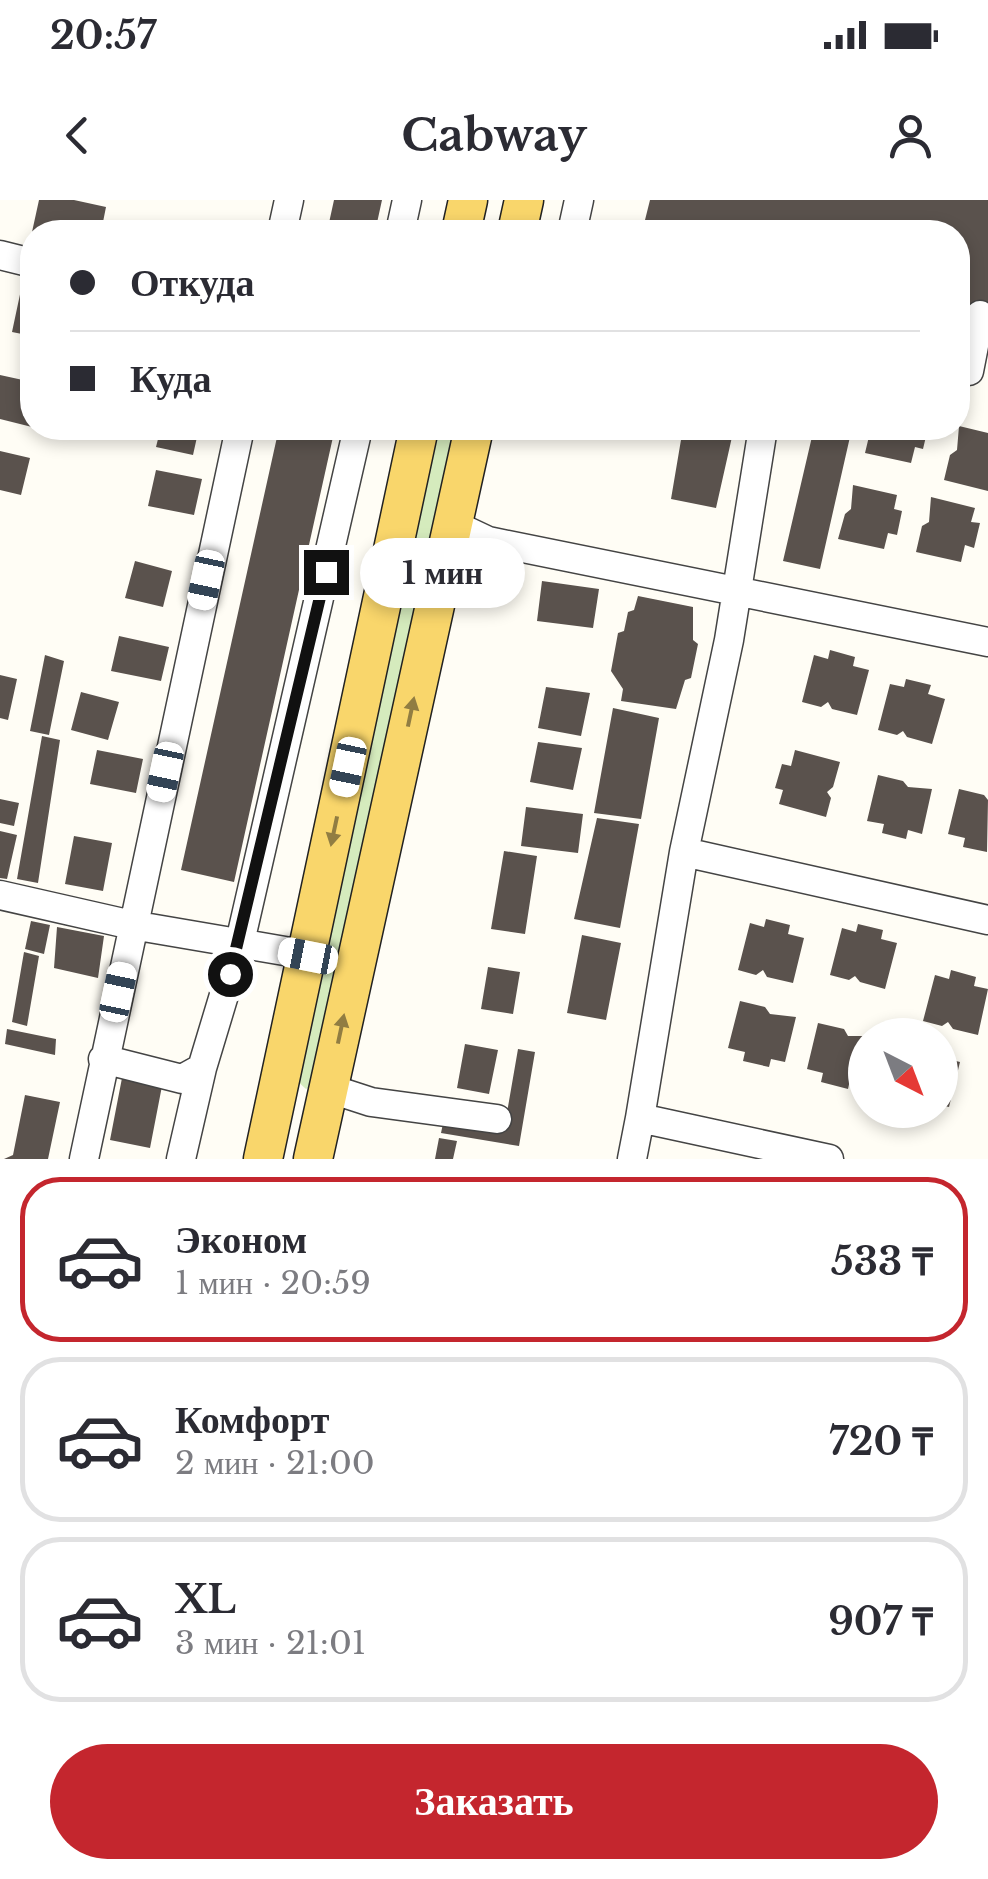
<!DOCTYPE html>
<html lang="ru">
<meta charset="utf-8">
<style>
body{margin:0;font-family:"Libre Baskerville",serif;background:#f2f2f3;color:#2b2b33;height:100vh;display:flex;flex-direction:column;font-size:38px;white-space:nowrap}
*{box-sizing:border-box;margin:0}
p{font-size:32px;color:#7c7c81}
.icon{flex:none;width:55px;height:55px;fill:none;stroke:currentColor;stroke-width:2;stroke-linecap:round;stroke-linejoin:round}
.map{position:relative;height:959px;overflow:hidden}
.details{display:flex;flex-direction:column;background:#fff;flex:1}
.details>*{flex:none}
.top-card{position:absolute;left:20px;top:20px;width:950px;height:220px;border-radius:40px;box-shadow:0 5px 15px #0003;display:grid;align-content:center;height:220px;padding:0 50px;background:#fff}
.needle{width:65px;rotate:138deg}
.controls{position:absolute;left:848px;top:818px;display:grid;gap:20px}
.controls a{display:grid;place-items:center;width:110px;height:110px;border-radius:50%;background:#fff;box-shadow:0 5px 15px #0003;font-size:50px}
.end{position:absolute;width:45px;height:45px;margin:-22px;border:12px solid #111;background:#fff;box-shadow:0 0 0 5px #fff}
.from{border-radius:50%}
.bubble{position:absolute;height:70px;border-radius:35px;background:#fff;box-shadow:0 5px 15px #0003;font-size:32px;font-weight:700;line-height:70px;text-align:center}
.car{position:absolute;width:30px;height:60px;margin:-30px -15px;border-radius:12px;box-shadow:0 0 8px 2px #0007;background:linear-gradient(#fff 24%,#345 0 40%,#fff 0 76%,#345 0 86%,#fff 0)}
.top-card b{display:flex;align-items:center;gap:35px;height:95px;font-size:38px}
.top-card b+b{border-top:2px solid #e1e1e2}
.top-card i{width:25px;height:25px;background:#2b2b33}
ul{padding:18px 0 0;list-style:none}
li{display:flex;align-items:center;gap:30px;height:165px;margin:0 20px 15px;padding:0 30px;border:5px solid #e1e1e2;border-radius:40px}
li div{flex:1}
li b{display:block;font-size:38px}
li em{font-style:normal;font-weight:700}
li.active{border-color:#c4262e}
li>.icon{width:90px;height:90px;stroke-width:1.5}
.action{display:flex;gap:20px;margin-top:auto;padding:20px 50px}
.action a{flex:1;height:115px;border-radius:60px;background:#c4262e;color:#fff;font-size:40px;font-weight:700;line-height:115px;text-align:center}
.status{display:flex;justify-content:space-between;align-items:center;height:70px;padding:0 50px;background:#fff;direction:ltr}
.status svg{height:28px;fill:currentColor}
header{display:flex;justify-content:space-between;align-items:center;height:130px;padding:0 50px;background:#fff;font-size:45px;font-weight:700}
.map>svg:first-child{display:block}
.green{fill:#d5ebbd}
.building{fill:#5a524d}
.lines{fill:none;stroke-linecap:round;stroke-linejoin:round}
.minor-casing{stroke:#444;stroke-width:31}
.major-casing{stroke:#222;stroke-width:41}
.minor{stroke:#fff;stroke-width:28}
.major{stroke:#f9d66b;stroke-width:38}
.oneway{fill:#917d42}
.route{stroke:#111;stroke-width:12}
</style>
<div class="status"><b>20:57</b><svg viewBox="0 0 49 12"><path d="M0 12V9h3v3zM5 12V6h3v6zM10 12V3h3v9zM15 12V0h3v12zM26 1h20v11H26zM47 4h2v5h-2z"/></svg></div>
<header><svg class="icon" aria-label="back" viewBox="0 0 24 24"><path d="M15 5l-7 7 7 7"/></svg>Cabway<svg class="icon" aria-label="person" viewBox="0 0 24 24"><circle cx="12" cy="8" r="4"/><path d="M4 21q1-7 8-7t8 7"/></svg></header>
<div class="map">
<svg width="988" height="959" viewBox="0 0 988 959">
<rect width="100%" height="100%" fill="#fffdf5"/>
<path class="green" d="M436 228H455L311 886 306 889 295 879Z"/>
<path class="building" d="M39 0H74L106 7 101 32H32Z
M334 0H382L375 32H327Z
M650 0H988V116L958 109V32H642Z
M22 85 32 87V136L12 132Z
M0 175 32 182V227L0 219Z
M959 226 988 233V291L944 280 950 255 957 250Z
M139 228H199L193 255 156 247 158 239 138 233Z
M279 228H335L234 682 181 670Z
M683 228H734L716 308 671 299Z
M814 228H852L820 369 783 361Z
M871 228H928L923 249 915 247 911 263 865 253Z
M0 251 30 258 21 295 0 290Z
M156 270 202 279 194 315 148 306Z
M853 285 897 295 894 309 902 311 897 335 888 333 884 349 838 339 845 314 851 309Z
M931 297 975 308 971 322 980 323 974 348 965 345 961 362 916 352 922 326 929 322Z
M135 361 172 371 163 407 125 398Z
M542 381 599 389 593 428 537 421Z
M638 396 693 407V440L698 444 691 478 685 480 676 509 621 501 623 489 611 471 618 433 624 431 628 412 634 410Z
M119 436 169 447 161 481 111 471Z
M830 450 855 457 853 466 869 470 857 515 832 509 828 502 821 507 802 502 814 455 828 459Z
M45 455 64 461 49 535 30 531Z
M0 475 17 479 8 520 0 518Z
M906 479 931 485 928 494 945 499 932 544 907 537 903 531 897 535 878 530 890 484 904 487Z
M546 487 590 493 581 536 538 528Z
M81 492 119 502 108 540 71 530Z
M613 508 659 518 641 619 594 613Z
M42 536 60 540 38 683 17 679Z
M538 542 582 548 573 590 530 582Z
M97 550 143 559 136 593 90 584Z
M795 550 840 562 833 587 827 592 831 598 826 617 779 604 783 590 775 588 782 564 791 566Z
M878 575 903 581 908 587 932 589 922 634 908 630 906 639 882 633 884 624 867 621Z
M959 589 984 595 988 600 987 652 963 647 965 638 948 634Z
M0 599 19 603 14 626 0 623Z
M526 607 583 614 578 653 521 646Z
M597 618 639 624 620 728 574 719Z
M0 631 17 635 7 679 0 678Z
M74 636 112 643 103 691 65 684Z
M504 651 537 656 525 734 491 729Z
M766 719 790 725 788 734 804 738 793 783 767 777 763 770 756 775 738 770 750 723 764 727Z
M31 721 50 725 44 754 25 749Z
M858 724 883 730 881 739 897 743 885 789 860 782 855 776 849 780 830 775 842 728 856 732Z
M57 727 104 736 98 778 54 768Z
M582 735 621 743 606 820 567 813Z
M24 752 39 756 27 826 12 822Z
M488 767 520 772 513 814 481 809Z
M951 770 976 777 974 786 988 789 978 835 953 829 948 822 942 826 923 821 935 775 949 779Z
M740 801 765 807 770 814 796 817 785 862 771 859 769 867 743 861 745 852 728 848Z
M818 823 844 829 848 836H865L864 884 850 880 848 889 821 882 823 873 807 869Z
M7 829 56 839 55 855 5 844Z
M465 844 498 850 489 894 457 888Z
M518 849 535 852 519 946 441 933 445 914 505 924Z
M940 857 960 862 949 907 940 905Z
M122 878 162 886 150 948 110 940Z
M25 895 60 902 48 959H4L13 955Z
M439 938 457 941 453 959H435Z"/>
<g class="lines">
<defs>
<path id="minor" d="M282 32 289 0
M400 32 407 0
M572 32 579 0
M0 55 32 63
M969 171 980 115
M763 228 729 440 684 652 988 720
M452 324 488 341 988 442
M684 652 640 918 829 959
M0 695 132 725 308 755
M103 859 182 879 202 868 240 742 358 228
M328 888 371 902 497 919
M84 959 240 228
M181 959 202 868
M632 959 640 918"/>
<path id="major" d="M461 32 468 0
M517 32 524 0
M263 959 419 228
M313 959 474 228"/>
</defs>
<use href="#minor" class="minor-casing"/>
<use href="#major" class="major-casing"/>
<use href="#minor" class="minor"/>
<use href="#major" class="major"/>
</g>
<defs><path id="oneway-solid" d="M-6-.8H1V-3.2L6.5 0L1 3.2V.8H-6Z" transform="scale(2.5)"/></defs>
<g class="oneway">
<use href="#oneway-solid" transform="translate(411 512) rotate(-78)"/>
<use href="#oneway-solid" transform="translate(334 631) rotate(102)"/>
<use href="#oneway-solid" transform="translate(341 829) rotate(-78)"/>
</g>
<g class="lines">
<path class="route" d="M230 774 326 372"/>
</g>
</svg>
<div class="controls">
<a><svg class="needle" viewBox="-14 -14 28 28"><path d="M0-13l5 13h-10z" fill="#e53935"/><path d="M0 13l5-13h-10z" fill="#7c7c81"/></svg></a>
</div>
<i class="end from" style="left:230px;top:774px"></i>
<i class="end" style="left:326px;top:372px"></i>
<div class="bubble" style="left:360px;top:338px;width:165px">1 мин</div>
<i class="car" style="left:206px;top:380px;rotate:192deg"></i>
<i class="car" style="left:348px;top:567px;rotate:192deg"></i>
<i class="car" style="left:165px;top:572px;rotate:192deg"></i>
<i class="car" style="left:308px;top:756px;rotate:281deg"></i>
<i class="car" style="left:118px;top:792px;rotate:12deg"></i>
<div class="top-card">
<b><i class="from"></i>Откуда</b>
<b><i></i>Куда</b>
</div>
</div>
<section class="details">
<ul>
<li class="active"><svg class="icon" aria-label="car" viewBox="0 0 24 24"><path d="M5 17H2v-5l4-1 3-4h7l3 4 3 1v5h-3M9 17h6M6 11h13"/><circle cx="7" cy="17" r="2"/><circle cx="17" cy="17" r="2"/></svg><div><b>Эконом</b><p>1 мин · 20:59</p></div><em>533 ₸</em></li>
<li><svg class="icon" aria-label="car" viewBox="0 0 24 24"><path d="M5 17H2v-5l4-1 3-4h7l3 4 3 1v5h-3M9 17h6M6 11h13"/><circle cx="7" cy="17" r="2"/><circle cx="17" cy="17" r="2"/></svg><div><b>Комфорт</b><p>2 мин · 21:00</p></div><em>720 ₸</em></li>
<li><svg class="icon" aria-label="car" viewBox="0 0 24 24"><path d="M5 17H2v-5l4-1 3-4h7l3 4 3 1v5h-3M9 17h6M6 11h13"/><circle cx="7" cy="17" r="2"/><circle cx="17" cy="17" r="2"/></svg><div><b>XL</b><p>3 мин · 21:01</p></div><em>907 ₸</em></li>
</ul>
<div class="action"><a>Заказать</a></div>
</section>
